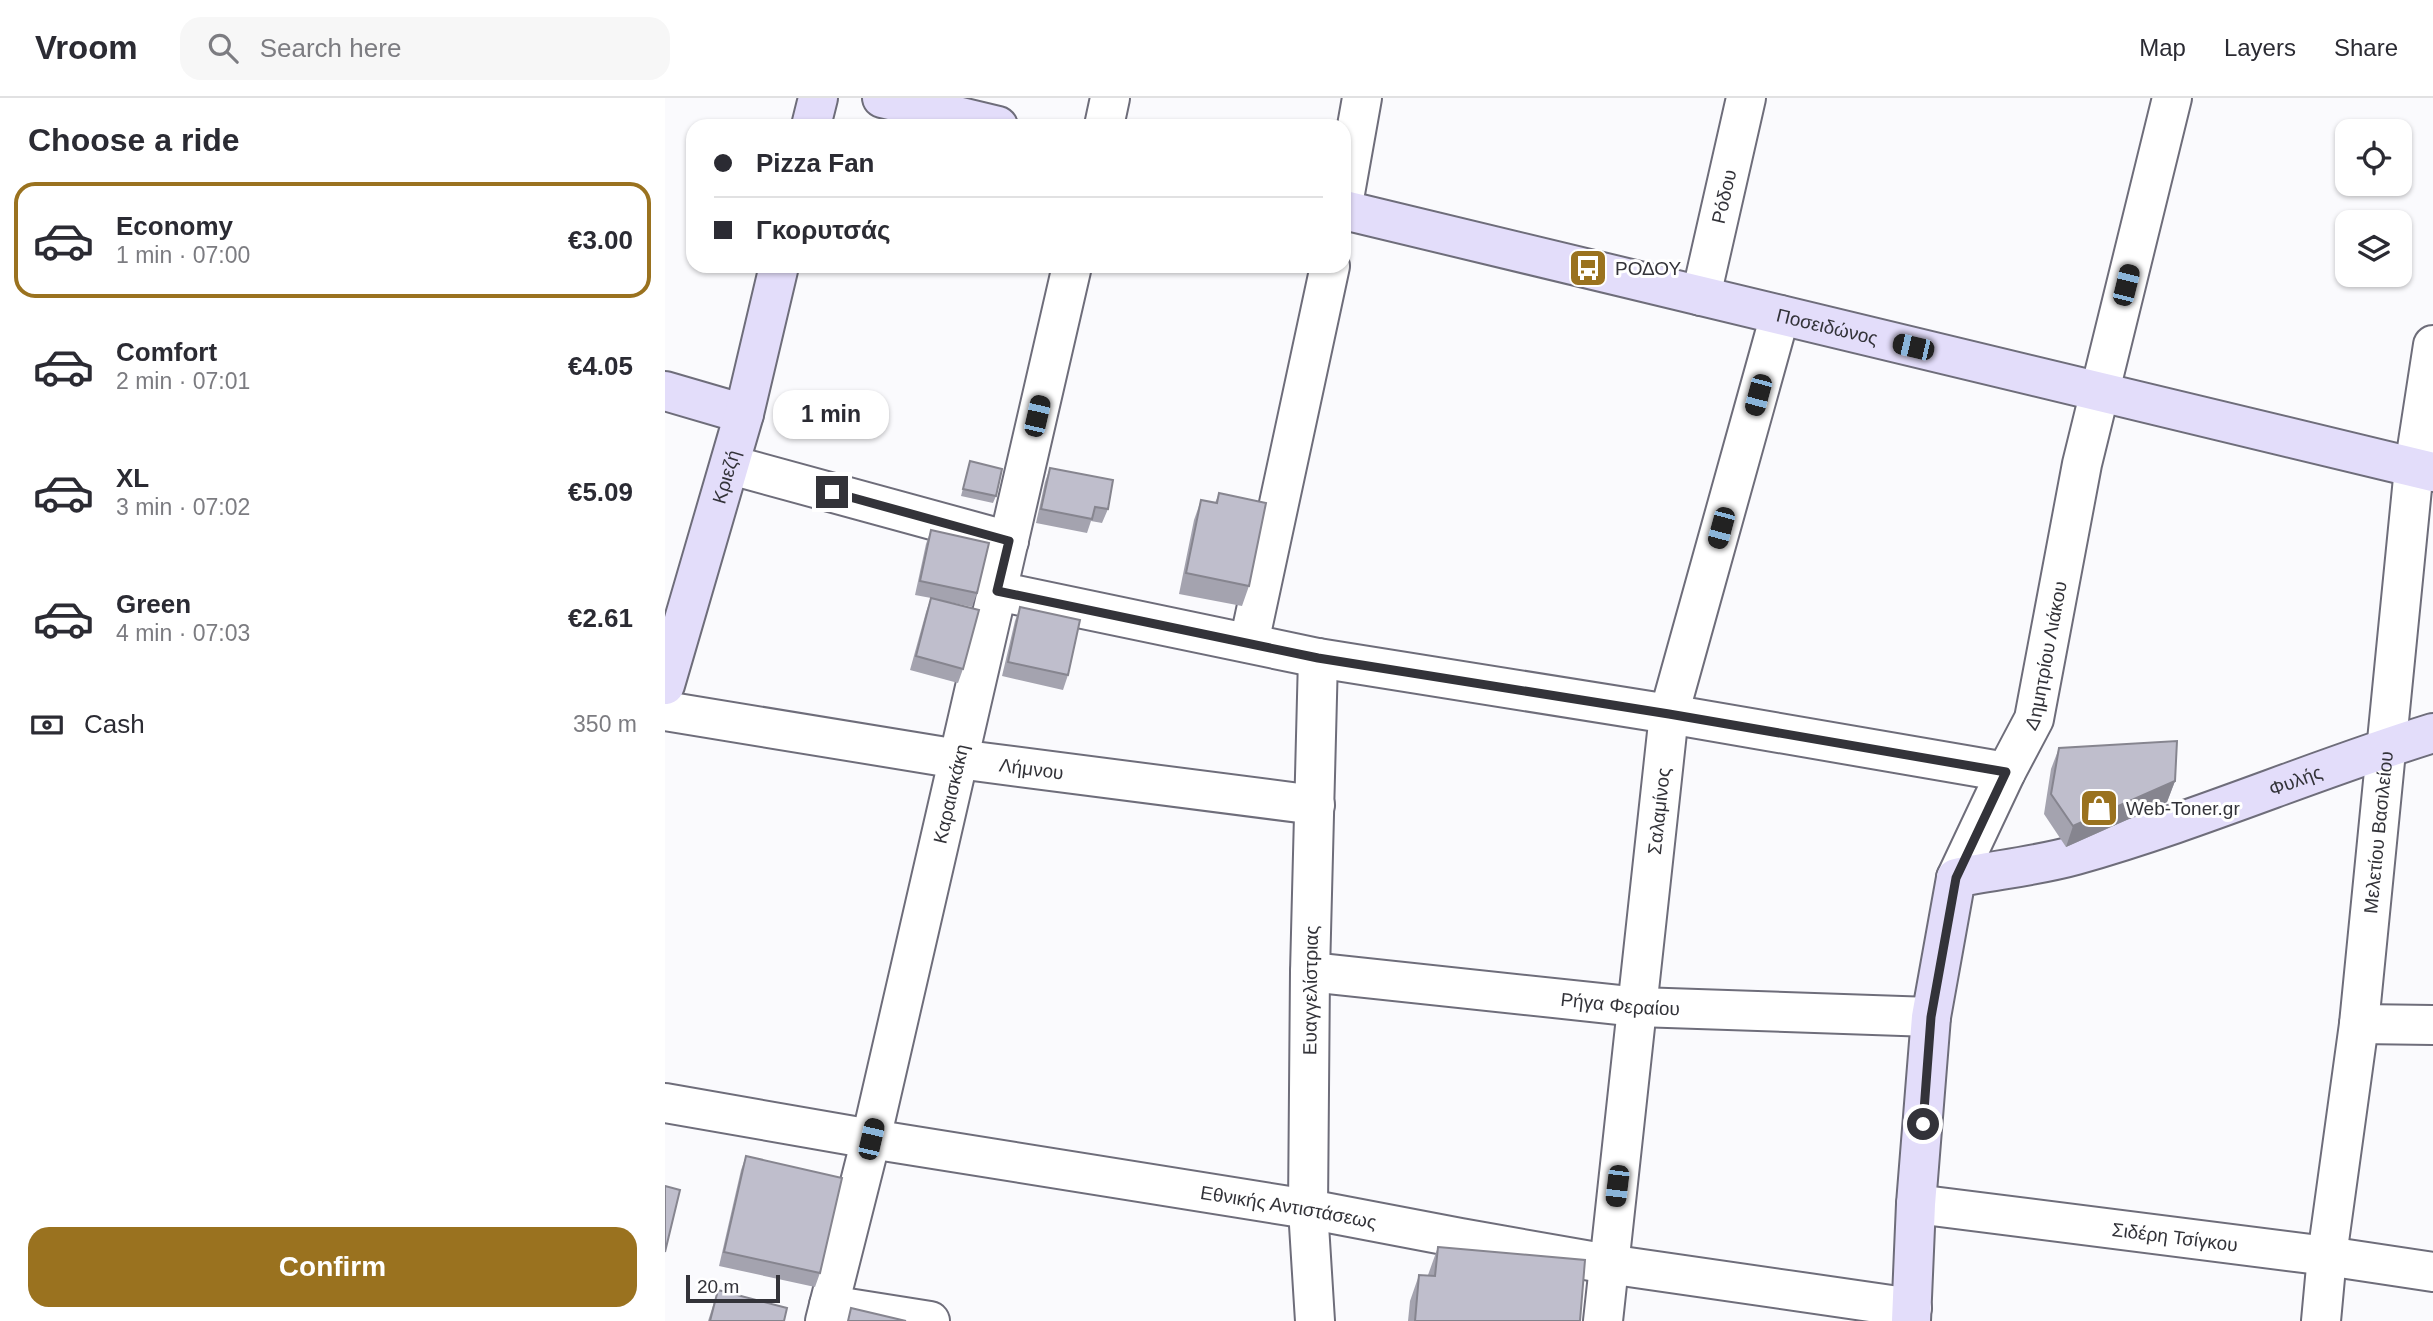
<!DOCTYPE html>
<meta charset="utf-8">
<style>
body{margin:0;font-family:Helvetica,sans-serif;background:#f7f7f7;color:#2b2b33;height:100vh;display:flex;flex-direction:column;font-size:26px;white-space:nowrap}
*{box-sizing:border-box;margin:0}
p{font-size:23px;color:#7c7c81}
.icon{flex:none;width:38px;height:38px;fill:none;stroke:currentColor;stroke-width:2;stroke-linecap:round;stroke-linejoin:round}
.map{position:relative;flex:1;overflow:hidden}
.sheet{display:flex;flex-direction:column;background:#fff;width:665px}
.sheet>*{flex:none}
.top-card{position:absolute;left:21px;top:21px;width:665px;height:154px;border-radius:21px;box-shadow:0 2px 5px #0004;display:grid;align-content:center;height:154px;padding:0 28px;background:#fff}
.tools{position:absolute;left:1670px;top:21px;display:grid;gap:14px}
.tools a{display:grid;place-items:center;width:77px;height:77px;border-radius:14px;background:#fff;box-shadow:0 2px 5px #0004;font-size:35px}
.scale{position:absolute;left:21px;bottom:18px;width:94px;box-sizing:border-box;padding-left:7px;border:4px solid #333339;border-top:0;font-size:19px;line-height:24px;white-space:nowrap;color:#333339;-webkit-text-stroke:5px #fff;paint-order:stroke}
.end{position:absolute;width:32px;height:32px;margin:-16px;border:9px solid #333339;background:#fff;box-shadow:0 0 0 4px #fff}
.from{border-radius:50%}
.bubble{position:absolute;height:49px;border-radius:21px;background:#fff;box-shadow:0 2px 5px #0004;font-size:23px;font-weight:700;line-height:49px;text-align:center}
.car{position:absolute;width:21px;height:42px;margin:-21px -10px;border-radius:9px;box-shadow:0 0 5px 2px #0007;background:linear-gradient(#222 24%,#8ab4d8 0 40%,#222 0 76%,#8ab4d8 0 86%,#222 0)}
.top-card b{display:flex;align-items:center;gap:24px;height:66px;font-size:26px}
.top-card b+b{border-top:2px solid #e1e1e2}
.top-card i{width:18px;height:18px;background:#2b2b33}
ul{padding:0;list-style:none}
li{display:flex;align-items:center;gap:21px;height:116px;margin:0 14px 10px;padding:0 14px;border:4px solid transparent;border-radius:21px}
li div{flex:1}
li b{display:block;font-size:26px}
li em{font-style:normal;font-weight:700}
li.active{border-color:#9a721f}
li>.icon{width:63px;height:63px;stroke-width:1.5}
h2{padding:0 28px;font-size:32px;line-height:84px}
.pay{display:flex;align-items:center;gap:18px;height:77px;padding:0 28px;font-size:26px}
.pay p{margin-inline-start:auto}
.action{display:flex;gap:14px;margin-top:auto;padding:14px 28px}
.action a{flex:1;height:80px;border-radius:21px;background:#9a721f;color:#fff;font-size:28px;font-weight:700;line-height:80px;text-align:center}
header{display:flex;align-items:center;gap:42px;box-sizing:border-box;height:98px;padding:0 35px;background:#fff;border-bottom:2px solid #e1e1e2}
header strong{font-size:33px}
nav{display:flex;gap:38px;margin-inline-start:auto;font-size:24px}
.search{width:490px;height:63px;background:#f7f7f7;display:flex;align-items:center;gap:18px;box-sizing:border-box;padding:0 24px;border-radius:21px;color:#7c7c81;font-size:26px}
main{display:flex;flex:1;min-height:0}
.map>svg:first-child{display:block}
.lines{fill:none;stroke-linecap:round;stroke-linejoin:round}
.street-casing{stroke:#6e6d7a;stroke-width:42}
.secondary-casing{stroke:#6e6d7a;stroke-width:42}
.street{stroke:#fff;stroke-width:38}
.secondary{stroke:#e3ddfa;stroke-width:38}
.wall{fill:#a4a3af}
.shaded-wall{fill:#86858f}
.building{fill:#bfbecc;stroke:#86858f;stroke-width:2}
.route{stroke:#333339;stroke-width:9}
.labels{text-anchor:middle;stroke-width:6;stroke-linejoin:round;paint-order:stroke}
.street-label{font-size:19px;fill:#333339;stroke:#fff}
.poi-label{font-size:19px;fill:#333339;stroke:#fff;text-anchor:start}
</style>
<header>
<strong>Vroom</strong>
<div class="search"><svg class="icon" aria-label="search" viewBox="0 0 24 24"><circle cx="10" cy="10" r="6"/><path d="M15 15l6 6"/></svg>Search here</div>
<nav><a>Map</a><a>Layers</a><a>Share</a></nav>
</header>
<main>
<section class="sheet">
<h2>Choose a ride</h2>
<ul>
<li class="active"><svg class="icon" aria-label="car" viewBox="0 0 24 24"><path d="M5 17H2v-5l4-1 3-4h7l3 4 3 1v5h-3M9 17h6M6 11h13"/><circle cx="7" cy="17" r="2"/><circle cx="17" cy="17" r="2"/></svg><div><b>Economy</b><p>1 min · 07:00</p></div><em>€3.00</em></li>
<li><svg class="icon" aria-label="car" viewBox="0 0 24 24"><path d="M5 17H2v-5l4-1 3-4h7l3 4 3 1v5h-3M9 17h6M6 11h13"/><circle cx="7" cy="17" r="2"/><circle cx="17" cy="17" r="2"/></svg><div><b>Comfort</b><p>2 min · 07:01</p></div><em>€4.05</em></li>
<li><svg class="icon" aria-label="car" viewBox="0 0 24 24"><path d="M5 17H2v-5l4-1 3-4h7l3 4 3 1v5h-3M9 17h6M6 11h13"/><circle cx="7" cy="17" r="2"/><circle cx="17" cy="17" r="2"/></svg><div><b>XL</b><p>3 min · 07:02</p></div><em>€5.09</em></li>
<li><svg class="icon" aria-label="car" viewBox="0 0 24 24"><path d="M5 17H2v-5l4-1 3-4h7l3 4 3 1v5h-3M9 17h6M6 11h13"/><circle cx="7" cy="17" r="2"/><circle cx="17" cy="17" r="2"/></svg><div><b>Green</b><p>4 min · 07:03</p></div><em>€2.61</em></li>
</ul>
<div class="pay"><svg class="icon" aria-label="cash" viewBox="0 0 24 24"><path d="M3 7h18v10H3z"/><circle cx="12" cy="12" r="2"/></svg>Cash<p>350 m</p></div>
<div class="action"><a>Confirm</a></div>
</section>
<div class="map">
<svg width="1768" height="1223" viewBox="0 0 1768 1223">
<rect width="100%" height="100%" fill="#fafafd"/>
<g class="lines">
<defs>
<g id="street">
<path d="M439 28 445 0"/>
<path d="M679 101 697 0"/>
<path id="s1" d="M1036 198 1081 0"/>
<path d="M66 367 344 443"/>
<path d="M332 493 653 560 1004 616 1341 674"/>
<path d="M584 545 665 168"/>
<path id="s2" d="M0 613 293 661 650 707"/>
<path id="s3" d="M1291 780 1341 674 1369 621 1417 366 1507 0"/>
<path id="s4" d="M645 874 973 909 1266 919"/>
<path d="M1694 926 1768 927"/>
<path id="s5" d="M0 1005 206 1041 643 1111 795 1140 943 1166 1247 1210"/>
<path id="s6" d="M1251 1106 1662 1158 1768 1174"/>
<path d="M164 1207 265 1223"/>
<path id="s7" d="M160 1223 206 1041 407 168"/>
<path id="s8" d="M650 1223 643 1111 645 874 653 560"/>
<path id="s9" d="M938 1223 1004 616 1115 217"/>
<path id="s10" d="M1656 1223 1662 1158 1694 926 1749 370 1768 247"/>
</g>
<g id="secondary">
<path d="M217 0 333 28"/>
<path d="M146 28 153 0"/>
<path id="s11" d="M679 112 1768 374"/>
<path d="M0 293 79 316"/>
<path id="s12" d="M0 587 79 316 114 168"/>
<path id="s13" d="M1246 1223 1251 1106 1266 919 1291 780C1330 772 1372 768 1411 757 1532 723 1648 672 1768 635"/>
</g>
</defs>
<use href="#street" class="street-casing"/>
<use href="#secondary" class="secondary-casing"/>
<use href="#street" class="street"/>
<use href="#secondary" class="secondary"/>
</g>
<path class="wall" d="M305 363 331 398 328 405 296 398Z
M385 370 443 411 437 425 426 423 422 435 371 425 380 384Z
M554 395 584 488 577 508 514 496 529 422 536 402 550 405Z
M266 432 312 495 307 509 284 504 298 571 293 585 245 572 261 514 266 500 250 497 261 446Z
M355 509 403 577 398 592 337 578 350 523Z
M1394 650 1510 683 1502 704 1401 749 1379 716 1386 671Z
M81 1058 155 1175 150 1189 54 1168 76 1072Z
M773 1149 915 1223H743L745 1203 754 1177H763Z
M53 1192 119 1223H43Z"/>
<path class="shaded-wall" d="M1510 683 1502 704 1401 749 1408 728Z"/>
<path class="building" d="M305 363 337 371 331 398 298 391Z
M385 370 448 382 443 411 430 409 427 421 376 411Z
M554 395 601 405 584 488 521 475 536 402 552 405Z
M266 432 324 445 312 495 255 483Z
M266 500 314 512 298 571 251 558Z
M355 509 415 522 403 577 343 564Z
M1512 643 1510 683 1408 728 1386 696 1394 650Z
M81 1058 177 1080 155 1175 59 1154Z
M0 1088 15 1092 0 1154Z
M773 1149 920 1162 915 1223H750L754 1177 770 1178Z
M53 1192 122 1210 119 1223H45Z
M186 1210 241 1223H183Z"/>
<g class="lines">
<path class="route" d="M167 394 344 443 332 493 653 560 1004 616 1341 674 1291 780 1266 919 1258 1026"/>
</g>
<defs>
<symbol id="bus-square" viewBox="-11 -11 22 22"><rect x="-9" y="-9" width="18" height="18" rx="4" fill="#9a721f" stroke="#fff"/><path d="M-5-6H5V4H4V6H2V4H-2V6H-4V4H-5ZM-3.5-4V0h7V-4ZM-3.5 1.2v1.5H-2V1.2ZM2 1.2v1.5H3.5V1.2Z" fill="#fff"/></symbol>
<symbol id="shop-square" viewBox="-11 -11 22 22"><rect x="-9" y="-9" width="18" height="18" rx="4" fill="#9a721f" stroke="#fff"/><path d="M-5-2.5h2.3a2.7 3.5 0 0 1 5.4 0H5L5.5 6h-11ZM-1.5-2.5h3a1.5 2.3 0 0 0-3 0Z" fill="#fff"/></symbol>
</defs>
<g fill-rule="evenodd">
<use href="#bus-square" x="901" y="148" width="44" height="44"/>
<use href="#shop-square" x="1412" y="688" width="44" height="44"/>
</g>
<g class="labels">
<g class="street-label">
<text dy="7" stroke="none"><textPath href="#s1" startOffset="102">Ρόδου</textPath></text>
<text dy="7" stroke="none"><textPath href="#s11" startOffset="497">Ποσειδώνος</textPath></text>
<text dy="7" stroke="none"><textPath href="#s12" startOffset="217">Κριεζή</textPath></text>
<text dy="7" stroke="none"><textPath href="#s3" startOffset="242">Δημητρίου Λιάκου</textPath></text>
<text dy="7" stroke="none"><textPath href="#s2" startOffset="371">Λήμνου</textPath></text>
<text dy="7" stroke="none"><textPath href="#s13" startOffset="800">Φυλής</textPath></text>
<text dy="7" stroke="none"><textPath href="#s7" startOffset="542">Καραισκάκη</textPath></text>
<text dy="7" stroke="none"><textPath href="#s9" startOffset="513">Σαλαμίνος</textPath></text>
<text dy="7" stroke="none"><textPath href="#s10" startOffset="492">Μελετίου Βασιλείου</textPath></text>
<text dy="7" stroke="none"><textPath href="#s8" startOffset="331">Ευαγγελίστριας</textPath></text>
<text dy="7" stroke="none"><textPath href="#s4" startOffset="312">Ρήγα Φεραίου</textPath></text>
<text dy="7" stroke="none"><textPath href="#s5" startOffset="632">Εθνικής Αντιστάσεως</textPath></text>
<text dy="7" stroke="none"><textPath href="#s6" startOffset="261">Σιδέρη Τσίγκου</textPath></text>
</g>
<g class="poi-label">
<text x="950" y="177">ΡΟΔΟΥ</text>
<text x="1461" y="717">Web-Toner.gr</text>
</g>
</g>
</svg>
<div class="tools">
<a><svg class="icon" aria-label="locate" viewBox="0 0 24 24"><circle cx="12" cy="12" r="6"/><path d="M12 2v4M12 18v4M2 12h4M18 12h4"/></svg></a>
<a><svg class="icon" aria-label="layers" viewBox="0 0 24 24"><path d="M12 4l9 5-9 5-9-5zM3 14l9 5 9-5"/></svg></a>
</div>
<div class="scale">20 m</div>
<i class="end from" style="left:1258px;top:1026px"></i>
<i class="end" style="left:167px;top:394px"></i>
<div class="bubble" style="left:108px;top:292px;width:116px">1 min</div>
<i class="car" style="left:1461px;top:187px;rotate:14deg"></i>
<i class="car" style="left:1248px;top:249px;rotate:283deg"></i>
<i class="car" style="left:1093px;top:297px;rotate:195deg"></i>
<i class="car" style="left:372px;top:318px;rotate:13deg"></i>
<i class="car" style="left:1056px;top:430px;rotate:195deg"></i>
<i class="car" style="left:206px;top:1041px;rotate:13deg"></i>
<i class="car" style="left:952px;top:1088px;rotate:187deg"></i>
<div class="top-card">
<b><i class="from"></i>Pizza Fan</b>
<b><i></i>Γκορυτσάς</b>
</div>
</div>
</main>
